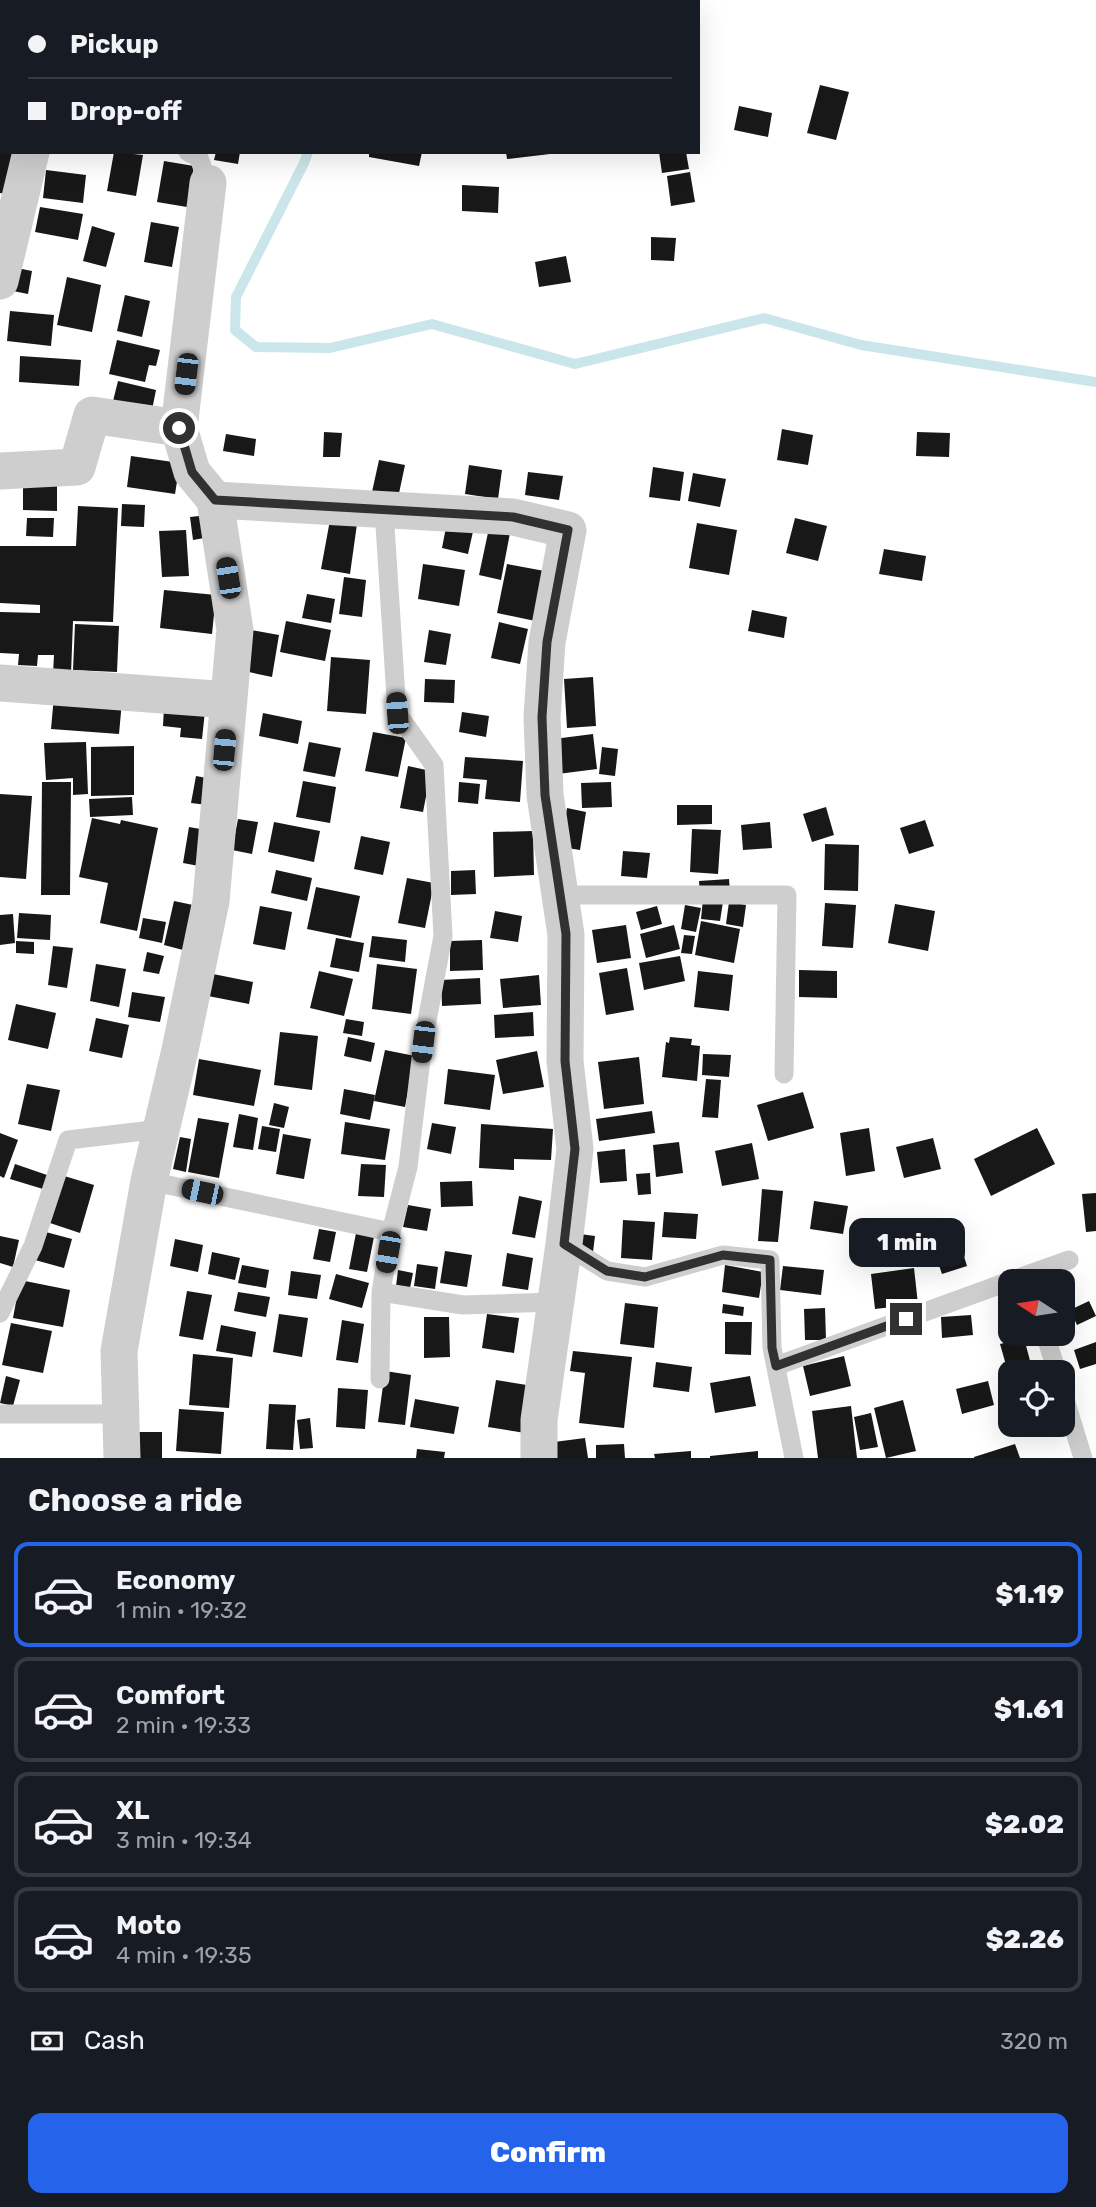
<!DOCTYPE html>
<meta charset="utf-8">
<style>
body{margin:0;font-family:Rubik,sans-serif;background:#20242c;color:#f1f3f6;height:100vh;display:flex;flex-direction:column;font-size:26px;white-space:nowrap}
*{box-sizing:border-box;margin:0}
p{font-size:23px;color:#9ea1a6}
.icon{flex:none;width:38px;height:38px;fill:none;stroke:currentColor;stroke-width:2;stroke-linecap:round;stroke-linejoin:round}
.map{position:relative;height:1458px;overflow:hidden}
.panel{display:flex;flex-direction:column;background:#171b24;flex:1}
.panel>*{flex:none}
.guide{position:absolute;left:0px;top:0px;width:700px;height:154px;box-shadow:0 7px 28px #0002;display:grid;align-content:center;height:154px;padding:0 28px;background:#171b24}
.needle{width:46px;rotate:282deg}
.fabs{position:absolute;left:998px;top:1269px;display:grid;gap:14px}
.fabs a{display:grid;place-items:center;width:77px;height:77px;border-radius:14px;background:#171b24;box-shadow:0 7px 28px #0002;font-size:35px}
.end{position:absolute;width:32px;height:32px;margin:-16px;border:9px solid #313131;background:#fff;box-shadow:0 0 0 4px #fff}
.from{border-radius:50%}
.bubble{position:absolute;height:49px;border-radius:14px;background:#171b24;box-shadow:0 7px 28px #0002;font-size:23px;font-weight:800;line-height:49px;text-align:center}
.car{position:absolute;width:21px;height:42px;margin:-21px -10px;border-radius:9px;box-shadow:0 0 5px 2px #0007;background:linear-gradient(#222 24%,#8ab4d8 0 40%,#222 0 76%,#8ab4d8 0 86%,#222 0)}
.guide b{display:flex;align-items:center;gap:24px;height:66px;font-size:26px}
.guide b+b{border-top:2px solid #363941}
.guide i{width:18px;height:18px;background:#f1f3f6}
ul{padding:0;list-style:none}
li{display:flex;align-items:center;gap:21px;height:105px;margin:0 14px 10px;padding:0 14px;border:4px solid #363941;border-radius:14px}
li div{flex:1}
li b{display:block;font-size:26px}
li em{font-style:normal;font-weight:800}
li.selected{border-color:#2563eb}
li>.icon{width:63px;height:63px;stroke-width:1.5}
h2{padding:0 28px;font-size:32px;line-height:84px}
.pay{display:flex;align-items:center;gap:18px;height:77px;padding:0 28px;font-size:26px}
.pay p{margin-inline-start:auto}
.cta{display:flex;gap:14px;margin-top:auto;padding:14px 28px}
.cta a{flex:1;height:80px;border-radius:14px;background:#2563eb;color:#fff;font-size:28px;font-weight:800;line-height:80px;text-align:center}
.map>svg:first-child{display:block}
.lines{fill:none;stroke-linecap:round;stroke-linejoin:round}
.stream{stroke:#cbe6ea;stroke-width:10}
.building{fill:#181818}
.service{stroke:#cecece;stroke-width:19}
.minor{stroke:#cecece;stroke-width:37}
.route{stroke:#313131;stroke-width:9}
</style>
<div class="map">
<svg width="1096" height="1458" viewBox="0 0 1096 1458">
<rect width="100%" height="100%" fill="#fff"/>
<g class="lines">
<path class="stream" d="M308 152 304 163 236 297 235 330 256 347 330 348 432 324 575 364 764 318 861 345 1096 382"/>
</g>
<path class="building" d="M820 85 849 92 836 140 807 133Z
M739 106 772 113 768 137 734 130Z
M0 152H19L10 195 0 193Z
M114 152 143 155 136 196 107 191Z
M216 152H240L238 164 214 160Z
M369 152H422L419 166 369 157Z
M506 152H550V154L507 159Z
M659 152H686L689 169 662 173Z
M164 161 194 166 187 207 157 202Z
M46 170 86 175 83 203 43 198Z
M690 172 695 202 671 206 667 176Z
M462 185 499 187 498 213 462 211Z
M40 207 83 214 78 240 35 232Z
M151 222 179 227 172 267 144 262Z
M92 226 115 233 106 267 83 261Z
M651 237 676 238 674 261 651 260Z
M566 256 571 282 539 287 535 262Z
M12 267 32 271 28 294 8 290Z
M67 277 101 285 92 332 57 325Z
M125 295 150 301 142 337 117 331Z
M10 311 54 315 51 346 7 341Z
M117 340 160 350 156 366 149 365 145 382 109 374Z
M20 356 81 360 79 386 19 382Z
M118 381 156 390 152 410 113 401Z
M782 429 813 435 808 465 777 460Z
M324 432 342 433 340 457H323Z
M917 432 950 433 949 457 916 456Z
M226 434 256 439 254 456 223 451Z
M131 456 180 463 175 494 127 487Z
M379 460 405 465 398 498 372 492Z
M469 465 502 470 498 499 465 494Z
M653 467 684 472 680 501 649 497Z
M528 472 563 476 559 500 525 495Z
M693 473 726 479 720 507 688 501Z
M23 479H57V511L23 510Z
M122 504 145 505 144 527 121 526Z
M78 506 118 508 113 622 73 621 71 674H53L54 655H38L37 666 18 665 19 654 0 653V612L40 613V605L0 603V546H76Z
M208 515 210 537 193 540 190 517Z
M27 518H54L53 537 26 536Z
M795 518 827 526 818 561 786 553Z
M330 520 357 524 350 574 321 569Z
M447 522 474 527 468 554 442 548Z
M697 523 737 530 729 575 689 568Z
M489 528 510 533 501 580 479 575Z
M186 530 189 576 162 577 159 531Z
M884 549 926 556 922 581 879 574Z
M423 564 465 570 459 606 418 599Z
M507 564 550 572 540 622 497 613Z
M344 577 366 580 362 617 339 614Z
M164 590 216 595 212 634 160 628Z
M307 594 335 599 331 623 302 618Z
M752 610 787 617 784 638 748 631Z
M286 621 331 630 325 661 280 652Z
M499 622 528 629 520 664 491 658Z
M75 624 119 626 117 672 73 670Z
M251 630 279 635 272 677 244 671Z
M429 630 451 634 446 665 424 662Z
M331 657 370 660 366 714 327 711Z
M593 677 596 726 567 728 564 679Z
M425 679 455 680 454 703 424 702Z
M54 696 122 701 119 734 51 729Z
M164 707 205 711 202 739 180 737 181 728 163 726Z
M462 712 489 716 486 737 459 732Z
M263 713 302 721 298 744 259 736Z
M373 732 406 738 398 777 365 771Z
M593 734 597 769 550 775 546 740Z
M86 742 88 794 73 795V778L46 780 44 743Z
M309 742 341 748 335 777 303 771Z
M134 746V795L91 796V747Z
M602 747 618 749 615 776 599 774Z
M465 757 523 761 520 802 485 799 487 780 463 778Z
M408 766 431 771 423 812 400 808Z
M196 776 212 779 207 805 191 803Z
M303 781 336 787 330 823 296 817Z
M42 782H71L70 895H41Z
M459 782 480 784 478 804 458 802Z
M611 782 612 807 582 808 581 783Z
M0 794 32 796 26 879 0 877Z
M132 797 133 815 90 817 89 799Z
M677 805H712V824L677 825Z
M826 807 834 835 812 842 803 814Z
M567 808 586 812 580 850 561 847Z
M92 818 120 824 121 820 158 828 137 931 100 923 108 883 79 877Z
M238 819 258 822 252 854 232 850Z
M925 820 934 846 909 854 900 828Z
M274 822 320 831 314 862 268 852Z
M770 822 772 848 743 850 741 825Z
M189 827 206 830 199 866 183 863Z
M692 829 721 830 718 874 690 872Z
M533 831 534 875 494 877 493 832Z
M361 836 390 842 383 875 354 869Z
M825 844 859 845 858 891 824 890Z
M623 851 650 853 647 878 621 876Z
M276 870 312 878 307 901 271 893Z
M475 870 476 894 451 895V871Z
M407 878 434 883 425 928 398 923Z
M729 879 730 892 700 894 699 881Z
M316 887 360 896 351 938 307 929Z
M703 899 723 902 720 921 701 919Z
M174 901 193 905 183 950 164 945Z
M729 902 746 905 743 927 726 924Z
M825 903 856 905 853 948 822 946Z
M895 904 935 911 928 951 888 943Z
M685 905 701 908 696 932 681 929Z
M260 906 292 912 285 950 253 944Z
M657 906 662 924 641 930 636 912Z
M495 911 522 916 518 942 490 938Z
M19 913 51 915 50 940 17 938Z
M13 914 15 943 0 945V915Z
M143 918 166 922 162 943 139 938Z
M701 921 740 929 734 963 695 955Z
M626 925 631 958 597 963 592 930Z
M674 925 680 949 646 958 640 934Z
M684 935 695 936 692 954 681 953Z
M372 936 407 940 405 962 369 957Z
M336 938 364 943 359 972 330 967Z
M482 940 483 970 450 971V941Z
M16 941 34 942V954L16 953Z
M53 946 73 948 67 988 48 985Z
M147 952 164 956 159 974 143 971Z
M680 956 685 981 644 990 639 963Z
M96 964 126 969 119 1007 90 1001Z
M377 964 417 969 411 1014 372 1009Z
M627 968 634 1010 606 1015 599 973Z
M799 970 837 971V998L799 997Z
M319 971 353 979 344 1016 310 1008Z
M698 971 733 975 729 1011 694 1007Z
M213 974 253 982 249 1004 208 996Z
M539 975 541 1005 503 1008 500 979Z
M480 978 481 1004 442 1006 441 980Z
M132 992 165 997 160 1022 128 1017Z
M16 1004 56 1013 48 1049 8 1040Z
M533 1012 534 1036 495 1038 494 1015Z
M96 1018 129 1025 122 1058 89 1051Z
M346 1019 364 1022 362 1036 343 1033Z
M280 1032 318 1036 312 1090 274 1085Z
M348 1037 375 1043 371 1062 344 1056Z
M670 1037 692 1039 691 1045 700 1046 697 1081 662 1077 666 1042 669 1043Z
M385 1050 415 1056 405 1107 374 1101Z
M537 1051 544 1087 503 1094 496 1060Z
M703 1054 731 1055 729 1077 702 1075Z
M639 1057 644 1104 604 1109 598 1062Z
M199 1059 261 1070 254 1106 193 1095Z
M448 1069 495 1075 490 1110 444 1104Z
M706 1079 721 1080 718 1118 702 1117Z
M27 1084 60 1090 51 1131 18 1124Z
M344 1089 375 1095 370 1120 340 1114Z
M803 1092 814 1128 768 1141 757 1105Z
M274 1103 289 1107 284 1128 269 1125Z
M652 1111 655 1133 599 1141 596 1119Z
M239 1114 258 1118 253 1150 233 1147Z
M198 1118 229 1123 219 1178 188 1172Z
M345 1122 390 1129 385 1160 341 1154Z
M432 1123 456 1127 451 1154 427 1149Z
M481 1124 553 1129 551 1160 514 1159V1170L479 1168Z
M262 1126 280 1129 276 1152 258 1149Z
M869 1128 875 1171 846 1176 840 1133Z
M1037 1128 1055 1164 991 1196 974 1159Z
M0 1133 18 1140 4 1178 0 1176Z
M283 1134 311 1139 304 1179 276 1174Z
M180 1137 191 1139 186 1172 173 1169Z
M933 1138 941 1169 904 1178 896 1147Z
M679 1142 683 1173 656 1177 653 1145Z
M752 1143 759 1179 722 1186 715 1151Z
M625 1149 627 1181 600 1183 597 1152Z
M15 1164 47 1175 43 1189 10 1179Z
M361 1164 386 1165 384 1197 358 1196Z
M650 1173 651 1194 638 1195 636 1174Z
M61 1175 94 1185 80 1233 47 1222Z
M472 1181 473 1206 441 1207 440 1182Z
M762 1189 783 1191 778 1242 758 1241Z
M1096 1193V1231L1086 1232 1082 1194Z
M519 1196 542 1201 535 1238 512 1234Z
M814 1201 848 1206 843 1234 810 1229Z
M408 1205 431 1209 427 1231 403 1227Z
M664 1212 698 1214 696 1239 662 1237Z
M623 1220 655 1222 652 1260 621 1258Z
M319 1229 336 1232 330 1262 313 1259Z
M42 1231 72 1239 64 1268 35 1260Z
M356 1233 374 1237 367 1272 349 1269Z
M580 1234 595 1236 593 1252 578 1250Z
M0 1236 19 1240 13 1267 0 1263Z
M175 1239 203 1245 198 1272 170 1266Z
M959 1240 967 1266 942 1274 933 1248Z
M445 1251 472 1255 467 1287 440 1283Z
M212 1252 240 1258 235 1280 208 1274Z
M507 1253 533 1258 528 1290 502 1286Z
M417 1264 438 1267 435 1289 414 1286Z
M242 1265 269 1270 266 1288 238 1283Z
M725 1265 763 1272 759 1298 722 1292Z
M783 1266 824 1270 821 1295 780 1290Z
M914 1268 918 1304 875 1309 871 1274Z
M398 1270 413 1273 410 1288 396 1286Z
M291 1271 321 1275 317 1299 288 1295Z
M336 1274 369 1283 362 1308 329 1299Z
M20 1280 70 1290 63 1327 13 1318Z
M187 1291 212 1295 203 1340 179 1336Z
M238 1292 270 1297 266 1317 234 1311Z
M1089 1301 1096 1316 1077 1325 1070 1310Z
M625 1303 658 1307 654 1348 620 1344Z
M723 1304 744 1307 743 1316 722 1313Z
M825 1308 826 1340H805L804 1309Z
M279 1314 308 1318 302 1357 273 1352Z
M487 1314 519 1318 514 1353 482 1348Z
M971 1315 973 1335 942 1338 941 1317Z
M424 1317H449L450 1357 424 1358Z
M342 1320 364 1324 358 1363 336 1360Z
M725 1322H752L751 1355 725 1354Z
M11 1323 52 1331 43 1373 2 1365Z
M221 1325 256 1332 252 1357 216 1351Z
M1024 1338 1033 1372H1008L1000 1344Z
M1096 1342V1364L1080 1369 1074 1350Z
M573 1351 632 1357 624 1428 579 1423 585 1373 570 1371Z
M193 1354 233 1358 229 1408 189 1405Z
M844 1356 851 1386 810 1396 803 1366Z
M656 1362 692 1367 689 1392 653 1387Z
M385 1371 411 1375 405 1425 378 1422Z
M6 1376 20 1380 13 1406 0 1403Z
M750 1376 756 1406 715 1413 710 1383Z
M496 1380 533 1386 525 1433 488 1427Z
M988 1381 994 1405 962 1414 956 1389Z
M338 1388 368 1390 365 1429 336 1427Z
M415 1399 459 1407 454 1434 410 1427Z
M903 1400 916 1451 886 1458 874 1408Z
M269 1404 296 1405 293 1450 266 1449Z
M851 1406 857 1458H818L812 1411Z
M179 1409 224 1412 221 1454 176 1451Z
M871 1413 878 1447 860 1450 854 1417Z
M310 1418 313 1448 300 1449 297 1420Z
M139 1432H162V1458H138Z
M585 1438 588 1458H556L554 1442Z
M624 1444 625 1458H596V1445Z
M1015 1444 1020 1458H974V1457Z
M417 1449 445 1452 444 1458H416Z
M691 1451V1458H655L654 1454Z
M758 1451V1458H710V1456Z"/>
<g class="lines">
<path class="service" d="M177 0V2
M188 152 199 158 208 183
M560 895H787L784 1074
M149 1181 391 1232
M564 1244 607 1271 645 1277 723 1255 770 1260 772 1348 794 1458
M1010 1281 1069 1260
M381 1292 463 1305 556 1302
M0 1313 33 1246 68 1140 161 1129
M1045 1334 1057 1372
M776 1366 1010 1281
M380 1379 381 1292 391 1232 408 1167 423 1042 443 936 434 765 397 713 384 510
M1062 1390 1083 1458
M0 1414H121"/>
<path class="minor" d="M353 2 354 0
M580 2 587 0
M0 34 2 37
M0 281 31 152
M0 471 77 467 92 415 179 428
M215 500 513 517 568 530 547 642 542 717 545 795 566 935 565 1061 575 1149 564 1244 539 1420V1458
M0 683 229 700
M122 1458 119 1351 149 1181 180 1050 211 901 235 630 215 500 192 472 179 428 208 183"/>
</g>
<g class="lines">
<path class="route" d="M179 428 192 472 215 500 513 517 568 530 547 642 542 717 545 795 566 934 565 1061 575 1149 564 1244 607 1271 645 1277 723 1255 770 1260 772 1348 776 1366 906 1319"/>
</g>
</svg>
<div class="fabs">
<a><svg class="needle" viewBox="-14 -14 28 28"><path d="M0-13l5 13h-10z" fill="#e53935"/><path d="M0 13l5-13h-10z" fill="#9ea1a6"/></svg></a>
<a><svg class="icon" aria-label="locate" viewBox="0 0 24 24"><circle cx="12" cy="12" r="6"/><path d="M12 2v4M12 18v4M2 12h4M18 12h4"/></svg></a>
</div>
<i class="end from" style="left:179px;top:428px"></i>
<i class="end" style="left:906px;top:1319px"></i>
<div class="bubble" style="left:849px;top:1218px;width:116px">1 min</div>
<i class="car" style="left:186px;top:374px;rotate:187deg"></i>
<i class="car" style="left:228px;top:578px;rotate:351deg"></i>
<i class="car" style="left:397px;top:713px;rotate:356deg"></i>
<i class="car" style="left:224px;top:750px;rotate:5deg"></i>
<i class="car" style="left:423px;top:1042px;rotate:187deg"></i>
<i class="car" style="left:202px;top:1192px;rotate:282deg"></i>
<i class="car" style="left:388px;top:1252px;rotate:190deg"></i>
<div class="guide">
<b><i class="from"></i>Pickup</b>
<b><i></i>Drop-off</b>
</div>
</div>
<section class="panel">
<h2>Choose a ride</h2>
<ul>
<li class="selected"><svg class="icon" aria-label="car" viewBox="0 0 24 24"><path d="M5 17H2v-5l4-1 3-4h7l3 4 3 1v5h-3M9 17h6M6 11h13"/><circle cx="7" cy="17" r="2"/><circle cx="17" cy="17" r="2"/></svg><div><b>Economy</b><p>1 min · 19:32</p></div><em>$1.19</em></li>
<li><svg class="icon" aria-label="car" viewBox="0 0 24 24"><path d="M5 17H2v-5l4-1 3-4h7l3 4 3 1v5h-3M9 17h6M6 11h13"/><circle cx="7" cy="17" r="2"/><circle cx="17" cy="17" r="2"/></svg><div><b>Comfort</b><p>2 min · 19:33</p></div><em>$1.61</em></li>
<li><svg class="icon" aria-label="car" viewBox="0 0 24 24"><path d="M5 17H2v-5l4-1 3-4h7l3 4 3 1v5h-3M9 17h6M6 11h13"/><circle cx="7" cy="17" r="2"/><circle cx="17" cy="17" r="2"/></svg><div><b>XL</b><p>3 min · 19:34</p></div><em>$2.02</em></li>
<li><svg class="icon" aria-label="car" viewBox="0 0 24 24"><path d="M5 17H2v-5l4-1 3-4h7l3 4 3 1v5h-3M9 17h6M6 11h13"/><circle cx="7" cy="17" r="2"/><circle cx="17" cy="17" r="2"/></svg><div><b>Moto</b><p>4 min · 19:35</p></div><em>$2.26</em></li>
</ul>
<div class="pay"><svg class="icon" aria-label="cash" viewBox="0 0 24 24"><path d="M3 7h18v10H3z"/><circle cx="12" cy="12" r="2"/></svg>Cash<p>320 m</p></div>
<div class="cta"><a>Confirm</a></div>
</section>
